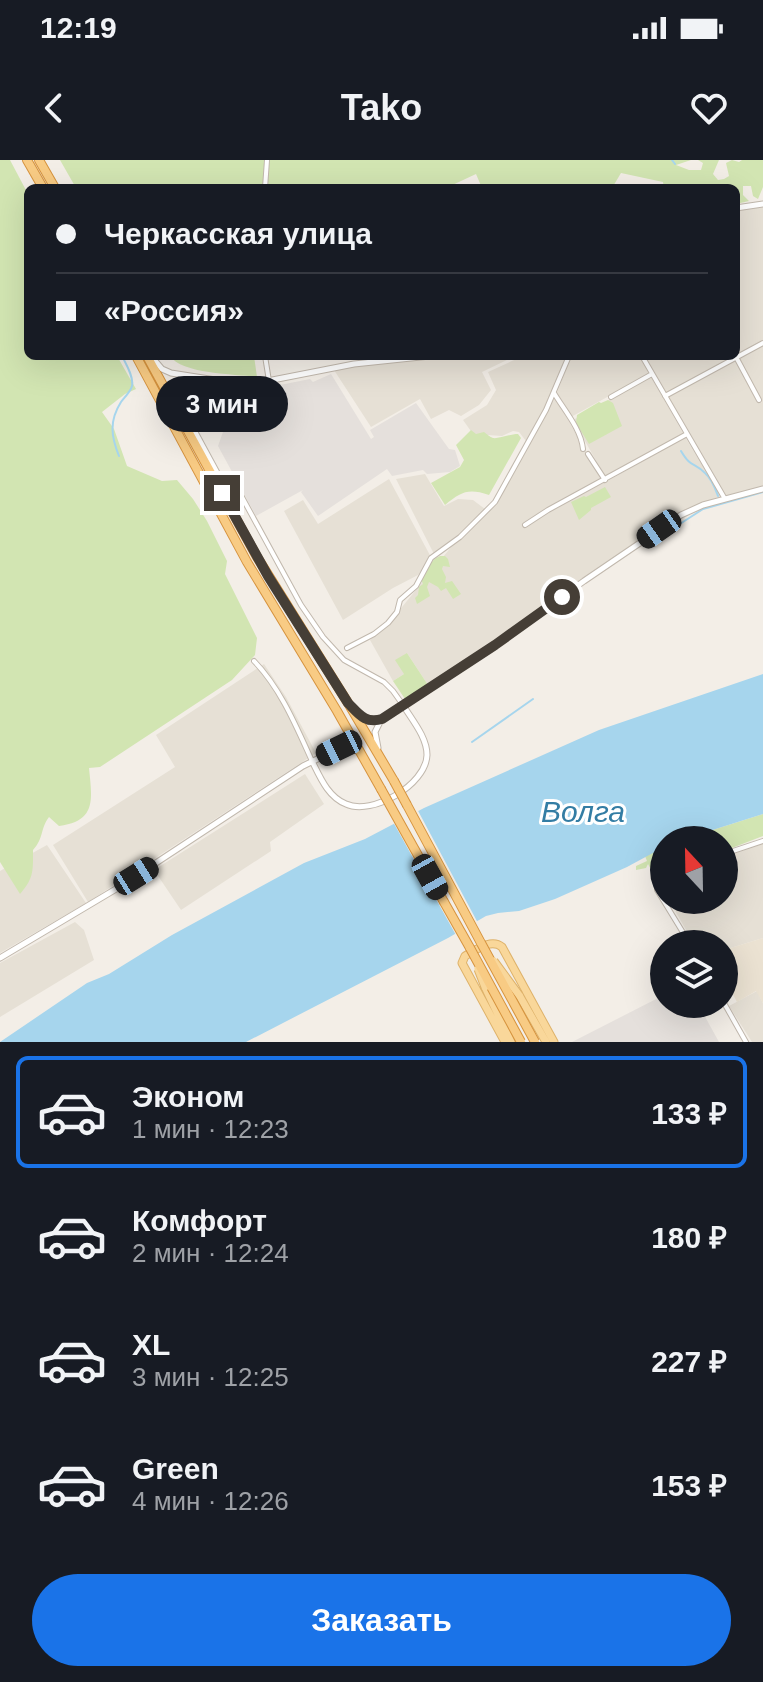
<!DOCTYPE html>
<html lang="ru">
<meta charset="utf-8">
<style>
body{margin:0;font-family:Arial,sans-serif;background:#242831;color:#f1f3f6;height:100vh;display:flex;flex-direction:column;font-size:30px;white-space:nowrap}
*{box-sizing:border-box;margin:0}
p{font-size:26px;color:#9ea1a6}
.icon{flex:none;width:44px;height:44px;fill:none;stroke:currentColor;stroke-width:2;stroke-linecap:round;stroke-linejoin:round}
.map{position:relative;height:882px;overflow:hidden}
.sheet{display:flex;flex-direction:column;background:#171b24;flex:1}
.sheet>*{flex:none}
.guide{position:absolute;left:24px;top:24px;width:716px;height:176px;border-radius:12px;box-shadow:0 8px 32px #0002;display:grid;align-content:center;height:176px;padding:0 32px;background:#171b24}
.needle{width:52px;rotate:338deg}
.tools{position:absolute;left:650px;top:666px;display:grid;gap:16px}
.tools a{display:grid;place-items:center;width:88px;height:88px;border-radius:50%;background:#171b24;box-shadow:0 8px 32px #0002;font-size:40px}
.end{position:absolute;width:36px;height:36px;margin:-18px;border:10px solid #453e36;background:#fff;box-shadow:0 0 0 4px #fff}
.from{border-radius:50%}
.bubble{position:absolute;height:56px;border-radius:28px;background:#171b24;box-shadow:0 8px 32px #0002;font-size:26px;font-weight:700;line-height:56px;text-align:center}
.car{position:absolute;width:24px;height:48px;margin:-24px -12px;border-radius:10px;box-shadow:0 0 6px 2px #0007;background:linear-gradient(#222 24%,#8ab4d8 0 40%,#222 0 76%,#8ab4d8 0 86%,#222 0)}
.guide b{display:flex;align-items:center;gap:28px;height:76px;font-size:30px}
.guide b+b{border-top:2px solid #363941}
.guide i{width:20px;height:20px;background:#f1f3f6}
ul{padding:14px 0 0;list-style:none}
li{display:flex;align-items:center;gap:24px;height:112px;margin:0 16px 12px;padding:0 16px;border:4px solid transparent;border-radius:12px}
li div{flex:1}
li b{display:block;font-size:30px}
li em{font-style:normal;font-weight:700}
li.active{border-color:#1a73e8}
li>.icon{width:72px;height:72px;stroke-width:1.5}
.primary-button{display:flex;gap:16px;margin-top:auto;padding:16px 32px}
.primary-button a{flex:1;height:92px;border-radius:48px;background:#1a73e8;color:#fff;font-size:32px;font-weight:700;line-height:92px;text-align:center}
.status{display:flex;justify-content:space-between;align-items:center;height:56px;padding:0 40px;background:#171b24;direction:ltr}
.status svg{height:22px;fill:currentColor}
header{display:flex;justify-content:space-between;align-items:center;height:104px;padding:0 32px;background:#171b24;font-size:36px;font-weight:700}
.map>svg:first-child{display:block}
.residential{fill:#e6e0d5}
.industrial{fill:#e5e0dc}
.education{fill:#ebe2d2}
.green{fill:#d2e5b2}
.water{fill:#a6d5ed}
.pier{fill:#f3eee7}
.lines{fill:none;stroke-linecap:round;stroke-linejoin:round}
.stream{stroke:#a6d5ed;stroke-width:2}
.minor-casing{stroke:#c1b8ad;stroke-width:6}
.tertiary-casing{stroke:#c1b8ad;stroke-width:7}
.primary-casing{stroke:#deb26a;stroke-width:9}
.trunk-casing{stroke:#d6933e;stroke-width:10}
.minor{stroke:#fff;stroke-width:4}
.tertiary{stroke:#fff;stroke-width:5}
.primary{stroke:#f9d79a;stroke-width:7}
.trunk{stroke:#f8cb84;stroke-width:8}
.primary-bridge-casing{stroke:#deb26a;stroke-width:9;stroke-linecap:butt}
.trunk-bridge-casing{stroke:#d6933e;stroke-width:10;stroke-linecap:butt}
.primary-bridge{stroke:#f9d79a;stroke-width:7}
.trunk-bridge{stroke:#f8cb84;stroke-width:8}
.route{stroke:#453e36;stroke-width:10}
.labels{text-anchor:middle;stroke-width:6;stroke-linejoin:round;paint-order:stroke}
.water-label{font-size:30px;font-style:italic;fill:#337da4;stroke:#fff}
</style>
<div class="status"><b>12:19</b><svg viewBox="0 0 49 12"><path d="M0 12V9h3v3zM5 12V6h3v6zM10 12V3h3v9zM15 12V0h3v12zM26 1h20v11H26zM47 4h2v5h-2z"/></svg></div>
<header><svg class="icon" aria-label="back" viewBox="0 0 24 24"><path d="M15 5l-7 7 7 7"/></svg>Tako<svg class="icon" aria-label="heart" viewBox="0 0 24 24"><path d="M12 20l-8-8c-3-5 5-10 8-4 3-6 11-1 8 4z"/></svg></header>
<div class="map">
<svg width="763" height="882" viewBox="0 0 763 882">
<rect width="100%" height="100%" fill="#f3eee7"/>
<path class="residential" d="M763 47V181L736 196V50Z
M763 186V327L724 336 668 237 735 200 759 243 762 242 739 198Z
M438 196H515L482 212 491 230 479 245 461 256 449 250 431 259 420 239 371 267 334 210 350 206 415 200Z
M523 196H567L546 248 526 281 519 272 513 271 502 276 473 274 463 260 487 245 496 230 488 212Z
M571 196H639L649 214 571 257 557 233Z
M645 196H729L728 200 666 234Z
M651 217 683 273 606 318 573 260Z
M555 237 602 320 522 364 524 368 548 351 606 322 685 277 721 336 692 347 654 369 493 482 428 525 407 493 404 514 393 521 370 480 384 469 452 386 498 341Z
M425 314 444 346 458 339 473 340 485 349 456 379 434 394 396 319Z
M389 319 432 399 418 415 393 428 343 460 284 351 303 340 318 364Z
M264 504 286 537 316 593 88 742 53 685 175 607 156 575Z
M305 614 324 644 270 682 271 691 181 750 154 710Z
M763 684V778L724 790V784H694L669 740H724V697Z
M47 685 86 743 0 793V711Z
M75 762 84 770 94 800 0 857V803Z
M757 831 763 843V882H752L729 846Z"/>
<path class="industrial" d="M331 214 371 279 374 277 370 270 416 243 449 289 455 290 460 306 450 312 427 314 423 310 392 316 387 309 318 356 301 332 303 330 256 356 218 286 239 227 260 229 310 219 313 222Z
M664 835V844H698L719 882H572Z"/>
<path class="education" d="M763 778V843L756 831 737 842 724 817V790Z"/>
<path class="green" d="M0 0H10L28 34V196H117L136 229 125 234 102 252 114 269 127 306 162 321 177 320 193 339 207 361 227 401 225 414 257 478 255 495 232 520 100 607 89 608C92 639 97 661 59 666L49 657C40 669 44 678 33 690 33 711 34 718 20 734L0 702Z
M60 0H691L676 5 689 10H701L703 3 698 0H719L713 14 718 20 724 19 729 16 726 3 732 0 739 2 742 0H763V27L758 39 753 36 751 26H743V35L749 41 736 44V28H664L663 22 621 13 612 28H569L566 26 562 28H482L476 14 446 28H76Z
M170 196H254L257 217C236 214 181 214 170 196Z
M608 240 613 243 622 266 589 284 576 263 577 255 599 242 601 243Z
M471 270 476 274 484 272C487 274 490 277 493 278 498 279 510 274 518 274L521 278 489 335C468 328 461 332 445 345L431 323 460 307 464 300 456 285Z
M605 327 611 337 591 348V350L579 360 571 342 584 336 586 337Z
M440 396H445L448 399 450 407 443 406 442 409 446 417 445 423 452 421 461 434 453 439 446 428 441 431 438 427 429 422 427 427 430 436 417 444 415 438 418 435 419 427 423 424 421 419C426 410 430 400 440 396Z
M407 493 428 525 405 539 393 521 404 514 395 500Z
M763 654V676L724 691V680H681Z
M664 687V712L654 715 648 704 646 708 636 710V706L647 701 645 696Z"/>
<path class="water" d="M763 514V654L681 680H664V687L627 707 555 739 519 751 498 753 486 756 448 778 246 882H0L87 823 109 814 172 775 304 703 365 679 424 648 599 570Z"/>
<path class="pier" d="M416 647 479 765 457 777 392 660Z"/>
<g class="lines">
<path class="stream" d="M672 0 675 4
M681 291C691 308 694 302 705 313 712 319 715 328 718 336
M119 296C111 276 109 261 121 242 124 238 131 231 132 226 134 217 126 204 122 196
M669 371 703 349 763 332
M472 582 533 539"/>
<defs>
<path id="minor" d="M265 28 267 0
M265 196 269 221
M642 196 725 339
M736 197 759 240
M554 233C564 250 581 269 583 289
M665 236 763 183
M611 237 652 214
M588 294 605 320
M223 322 231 317 301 445 323 477 344 500 384 522 393 531 403 545
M525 365 548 350 687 274
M347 488 374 474 388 463 397 452 400 440 416 426 431 398 460 377 495 342 546 250 569 196
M254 501C281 529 296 566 312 601
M724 694 763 681
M664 714 657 721V730L690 784
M724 843 746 882"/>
<path id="tertiary" d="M736 48 763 44
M151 196 162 209 171 213 241 224H252L354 204 430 196
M194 218C182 220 176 227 177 239L222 322V331
M357 553 367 561 382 559 495 485 584 421 681 355 703 345 763 329
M378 588 375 572 381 560
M312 601C320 617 328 637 346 644 372 656 426 625 427 595 427 577 412 560 403 545
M0 798 121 726 303 606 342 587H350L357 591"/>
<path id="primary" d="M485 827 511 882
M519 835 546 882
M505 882 462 803 465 796C476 790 491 778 502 787L554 882"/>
<path id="trunk" d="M27 0 43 28
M39 0 55 28
M136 196 247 402 337 551 381 629
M147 196 257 397 348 543 394 621
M407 645 481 783
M444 742 470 788"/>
</defs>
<use href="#minor" class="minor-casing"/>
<use href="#tertiary" class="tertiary-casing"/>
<use href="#primary" class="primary-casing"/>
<use href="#trunk" class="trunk-casing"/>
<use href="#minor" class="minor"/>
<use href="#tertiary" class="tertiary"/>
<use href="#primary" class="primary"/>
<use href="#trunk" class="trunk"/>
<defs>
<path id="primary-bridge" d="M494 801 519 835
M478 809 485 827"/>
<path id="trunk-bridge" d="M394 621 407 645
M381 629 444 742
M481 783 535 882
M470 788 521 882"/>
</defs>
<use href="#primary-bridge" class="primary-bridge-casing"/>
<use href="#trunk-bridge" class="trunk-bridge-casing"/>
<use href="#primary-bridge" class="primary-bridge"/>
<use href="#trunk-bridge" class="trunk-bridge"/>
</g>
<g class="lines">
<path class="route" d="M222 333 268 416 348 543C359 554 365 564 382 559L495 485 562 437"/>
</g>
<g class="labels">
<g class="water-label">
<text x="583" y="662">Волга</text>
</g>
</g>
</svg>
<div class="tools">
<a><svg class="needle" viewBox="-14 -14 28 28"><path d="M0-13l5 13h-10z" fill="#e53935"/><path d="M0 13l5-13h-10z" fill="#9ea1a6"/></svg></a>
<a><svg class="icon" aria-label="layers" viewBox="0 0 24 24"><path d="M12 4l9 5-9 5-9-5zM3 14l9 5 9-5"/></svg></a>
</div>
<i class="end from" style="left:562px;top:437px"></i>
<i class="end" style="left:222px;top:333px"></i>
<div class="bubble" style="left:156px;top:216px;width:132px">3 мин</div>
<i class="car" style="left:659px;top:369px;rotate:235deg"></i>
<i class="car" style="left:339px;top:588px;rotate:244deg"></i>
<i class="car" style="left:136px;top:716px;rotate:58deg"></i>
<i class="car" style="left:430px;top:717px;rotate:151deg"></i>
<div class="guide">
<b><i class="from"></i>Черкасская улица</b>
<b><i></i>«Россия»</b>
</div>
</div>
<section class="sheet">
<ul>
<li class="active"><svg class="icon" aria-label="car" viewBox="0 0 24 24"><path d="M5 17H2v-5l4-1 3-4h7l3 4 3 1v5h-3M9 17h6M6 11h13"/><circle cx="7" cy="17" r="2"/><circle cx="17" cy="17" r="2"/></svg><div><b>Эконом</b><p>1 мин · 12:23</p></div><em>133 ₽</em></li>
<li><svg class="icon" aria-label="car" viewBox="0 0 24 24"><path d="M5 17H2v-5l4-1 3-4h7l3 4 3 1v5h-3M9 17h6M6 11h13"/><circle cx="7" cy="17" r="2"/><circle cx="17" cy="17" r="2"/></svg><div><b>Комфорт</b><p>2 мин · 12:24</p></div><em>180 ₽</em></li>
<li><svg class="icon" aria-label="car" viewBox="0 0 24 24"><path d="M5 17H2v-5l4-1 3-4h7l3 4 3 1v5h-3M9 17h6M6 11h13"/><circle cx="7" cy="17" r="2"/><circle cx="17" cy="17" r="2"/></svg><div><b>XL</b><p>3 мин · 12:25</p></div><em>227 ₽</em></li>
<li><svg class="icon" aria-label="car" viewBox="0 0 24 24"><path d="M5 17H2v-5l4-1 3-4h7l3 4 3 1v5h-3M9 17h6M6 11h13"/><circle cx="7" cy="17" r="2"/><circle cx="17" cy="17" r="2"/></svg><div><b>Green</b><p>4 мин · 12:26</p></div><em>153 ₽</em></li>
</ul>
<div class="primary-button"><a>Заказать</a></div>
</section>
